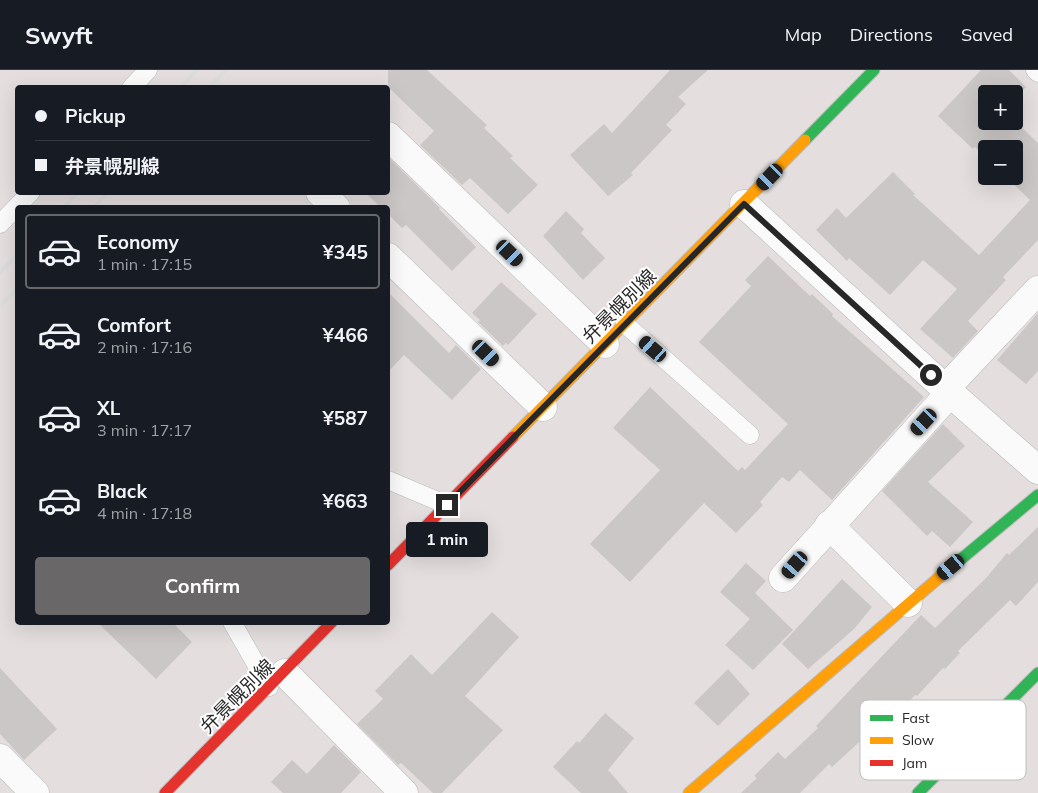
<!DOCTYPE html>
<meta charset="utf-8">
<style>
body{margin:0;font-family:Mulish,"Noto Sans JP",sans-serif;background:#20242c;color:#f1f3f6;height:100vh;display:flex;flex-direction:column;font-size:19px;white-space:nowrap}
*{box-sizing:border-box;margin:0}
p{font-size:16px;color:#9ea1a6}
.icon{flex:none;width:28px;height:28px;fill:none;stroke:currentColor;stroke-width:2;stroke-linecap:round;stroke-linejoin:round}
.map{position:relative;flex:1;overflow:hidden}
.side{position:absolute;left:15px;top:135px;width:375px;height:420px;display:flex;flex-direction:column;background:#171b24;border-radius:5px;box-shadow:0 5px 20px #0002}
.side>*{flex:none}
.top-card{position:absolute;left:15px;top:15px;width:375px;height:110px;border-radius:5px;box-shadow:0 5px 20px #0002;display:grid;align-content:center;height:110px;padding:0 20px;background:#171b24}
.tools{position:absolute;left:978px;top:15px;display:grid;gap:10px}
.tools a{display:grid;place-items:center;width:45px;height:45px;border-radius:5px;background:#171b24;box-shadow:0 5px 20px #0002;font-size:25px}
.end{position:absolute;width:22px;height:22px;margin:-11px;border:6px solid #272727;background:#fff;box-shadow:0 0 0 2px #fff}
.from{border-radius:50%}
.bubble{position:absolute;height:35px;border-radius:5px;background:#171b24;box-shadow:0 5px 20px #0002;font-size:16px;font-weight:700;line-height:35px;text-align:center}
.car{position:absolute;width:15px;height:30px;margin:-15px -8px;border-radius:6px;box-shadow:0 0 4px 1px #0007;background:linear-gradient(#222 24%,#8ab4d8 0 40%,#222 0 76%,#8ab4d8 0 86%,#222 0)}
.top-card b{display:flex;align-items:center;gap:18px;height:48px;font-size:19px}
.top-card b+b{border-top:1px solid #363941}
.top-card i{width:12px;height:12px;background:#f1f3f6}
ul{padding:9px 0 0;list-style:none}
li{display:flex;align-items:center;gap:15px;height:75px;margin:0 10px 8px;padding:0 10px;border:2px solid transparent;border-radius:5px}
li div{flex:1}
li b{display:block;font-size:19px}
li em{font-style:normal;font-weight:700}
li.selected{border-color:#696767}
li>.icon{width:45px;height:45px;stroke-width:1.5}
.button{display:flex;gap:10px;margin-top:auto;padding:10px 20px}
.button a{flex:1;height:58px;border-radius:5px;background:#696767;color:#fff;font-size:20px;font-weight:700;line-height:58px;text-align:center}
header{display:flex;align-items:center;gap:30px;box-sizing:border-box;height:70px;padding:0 25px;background:#171b24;border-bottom:1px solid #363941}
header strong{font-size:24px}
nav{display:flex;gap:28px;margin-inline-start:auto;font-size:18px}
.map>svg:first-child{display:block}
.building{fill:#ccc7c7}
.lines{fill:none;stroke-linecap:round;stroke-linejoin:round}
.lane-casing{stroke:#bbb;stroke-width:19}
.street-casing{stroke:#bbb;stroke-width:29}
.fast-casing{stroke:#bbb;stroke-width:13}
.slow-casing{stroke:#bbb;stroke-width:13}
.jam-casing{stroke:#bbb;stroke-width:13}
.lane{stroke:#fbfafa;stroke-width:18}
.street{stroke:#fbfafa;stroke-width:28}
.fast{stroke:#30b455;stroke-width:11}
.slow{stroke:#ff9f0a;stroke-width:11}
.jam{stroke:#e5322d;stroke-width:11}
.rail{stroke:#dcdcdd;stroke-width:4}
.route{stroke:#272727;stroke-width:6}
.labels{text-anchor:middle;stroke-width:4;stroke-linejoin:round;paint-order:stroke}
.street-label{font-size:19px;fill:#272727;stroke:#fff}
.key{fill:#fff;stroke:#bebebe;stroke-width:1}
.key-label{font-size:14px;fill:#272727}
</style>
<header>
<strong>Swyft</strong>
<nav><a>Map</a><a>Directions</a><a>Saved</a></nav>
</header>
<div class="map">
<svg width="1038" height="723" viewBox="0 0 1038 723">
<rect width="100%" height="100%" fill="#e4dede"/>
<path class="building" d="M388 0H427L487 55 484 58 513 86 510 88 538 115 508 144 470 108 462 115 420 75 434 61 388 17Z
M670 0H708L678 27 686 34 666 55 672 60 631 103 633 105 608 126 570 85 604 54 612 63Z
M981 0H1009L1026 17 1014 28V24H986V51H1014V50L1038 73V170L1003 207 1006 210 968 251 978 261 953 288 920 259 957 219 923 190 890 225 849 188 847 191 816 160 837 138 846 148 893 102 915 124 913 125 979 185 1030 130 1005 106H1014V79H986V88L975 77 973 79 938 46Z
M388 87 440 138 439 139 476 177 452 201 406 155 402 158 388 144V138H381L365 122H388Z
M566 141 584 159 581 163 605 188 583 210 543 166Z
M768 186 810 226 812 224 833 244 832 246 924 327 832 430 800 400 789 412 782 407 760 432 763 435 736 463 704 433 630 512 590 474 660 400 613 358 650 317 738 401 742 397 745 400 788 354 699 272 751 216 745 210Z
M501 212 537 244 508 275 506 273 503 276 478 252 480 250 472 243Z
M388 222 449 283 456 275 481 299 452 330 404 285 388 302Z
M1038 243V301L1026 314 997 290Z
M943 354 965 376 928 412 973 452 950 477 932 461 927 466 882 421Z
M1038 457V512L1016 536 1010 530 958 581 960 583 945 599 943 598 917 626 915 625 875 667 870 662 832 697 829 694 800 723H741L757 708 754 706 778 682 785 689 818 658 816 656 921 545 935 558 986 508 1007 483 1009 485Z
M746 493 766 511 755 523 793 560 753 600 725 575 750 549 720 522Z
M842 509 872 537 854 559 808 599 782 574Z
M492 542 519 567 465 626 503 660 442 723H433L401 693 398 695 357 654 383 629 375 621 411 584 432 605Z
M97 552H172L192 572 156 609Z
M0 598 57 659 24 690 0 664Z
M728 599 750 624 718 656 694 633Z
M605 643 634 668 608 700 628 723H581L553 697 577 671 579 673Z
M334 675 361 702 341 723H283L271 712 292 690 307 704Z"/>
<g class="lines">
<defs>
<path id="lane" d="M1035 0 1038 3
M131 18 148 0
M0 154 31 122
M625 254 750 365
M388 410 447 435
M232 552 269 617"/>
<path id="street" d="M388 66 605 274
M320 122 336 138
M744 134 950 323 1038 400
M388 187 543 337
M946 318 1038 220
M829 455 908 533
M783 508 950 323
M285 603 404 723
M0 688 35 723"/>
<path id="fast" d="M805 70 874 0
M942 505 1038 425
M918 723 1038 603"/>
<path id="slow" d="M513 367 805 70
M689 723 942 505"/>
<path id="jam" d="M388 495 513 367
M165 723 332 552"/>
</defs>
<use href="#lane" class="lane-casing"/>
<use href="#street" class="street-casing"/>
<use href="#fast" class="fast-casing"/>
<use href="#slow" class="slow-casing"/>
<use href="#jam" class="jam-casing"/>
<use href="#lane" class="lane"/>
<use href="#street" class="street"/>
<use href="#fast" class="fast"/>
<use href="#slow" class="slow"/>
<use href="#jam" class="jam"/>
<path class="rail" d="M180 18 197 0
M209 18 226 0
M63 138 78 122
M93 138 108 122
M0 202 18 184
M0 236 18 218"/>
</g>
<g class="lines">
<path class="route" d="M447 435 744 134 931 305"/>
</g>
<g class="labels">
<g class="street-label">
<text transform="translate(619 236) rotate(-45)" y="7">弁景幌別線</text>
<text transform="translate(237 626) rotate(-45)" y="7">弁景幌別線</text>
</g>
</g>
<rect x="860" y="630" width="166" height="80" rx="8" class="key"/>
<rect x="870" y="645" width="23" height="6" fill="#30b455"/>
<rect x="870" y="667" width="23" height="7" fill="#ff9f0a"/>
<rect x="870" y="690" width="23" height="6" fill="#e5322d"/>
<g class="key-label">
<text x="902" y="653">Fast</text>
<text x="902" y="675">Slow</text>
<text x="902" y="698">Jam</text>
</g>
</svg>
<div class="tools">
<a>+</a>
<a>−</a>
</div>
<i class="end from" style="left:931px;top:305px"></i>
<i class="end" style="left:447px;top:435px"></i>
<div class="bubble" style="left:406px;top:452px;width:82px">1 min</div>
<i class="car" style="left:770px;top:107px;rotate:224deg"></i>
<i class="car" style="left:510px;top:183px;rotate:134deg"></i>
<i class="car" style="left:653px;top:279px;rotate:311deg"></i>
<i class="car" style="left:486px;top:283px;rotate:134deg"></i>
<i class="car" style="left:924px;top:352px;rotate:223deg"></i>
<i class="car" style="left:795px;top:495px;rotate:221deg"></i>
<i class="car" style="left:951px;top:497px;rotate:230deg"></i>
<div class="top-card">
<b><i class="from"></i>Pickup</b>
<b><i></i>弁景幌別線</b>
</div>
<section class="side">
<ul>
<li class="selected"><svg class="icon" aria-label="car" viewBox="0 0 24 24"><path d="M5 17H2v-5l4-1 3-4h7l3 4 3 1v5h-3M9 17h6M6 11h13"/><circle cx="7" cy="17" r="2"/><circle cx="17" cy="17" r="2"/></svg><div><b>Economy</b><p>1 min · 17:15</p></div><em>¥345</em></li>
<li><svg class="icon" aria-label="car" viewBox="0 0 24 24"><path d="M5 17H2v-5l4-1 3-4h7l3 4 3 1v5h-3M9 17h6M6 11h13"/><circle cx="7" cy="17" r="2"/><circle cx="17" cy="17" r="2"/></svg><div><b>Comfort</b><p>2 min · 17:16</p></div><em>¥466</em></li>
<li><svg class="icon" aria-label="car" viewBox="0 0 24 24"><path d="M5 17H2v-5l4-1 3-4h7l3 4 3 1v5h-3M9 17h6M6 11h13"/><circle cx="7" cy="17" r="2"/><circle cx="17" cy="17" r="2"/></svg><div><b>XL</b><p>3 min · 17:17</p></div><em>¥587</em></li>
<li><svg class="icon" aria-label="car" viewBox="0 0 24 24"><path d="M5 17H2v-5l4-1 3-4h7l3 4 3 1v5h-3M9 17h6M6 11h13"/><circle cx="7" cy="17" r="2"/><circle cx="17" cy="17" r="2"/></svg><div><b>Black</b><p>4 min · 17:18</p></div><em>¥663</em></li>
</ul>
<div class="button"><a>Confirm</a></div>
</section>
</div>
